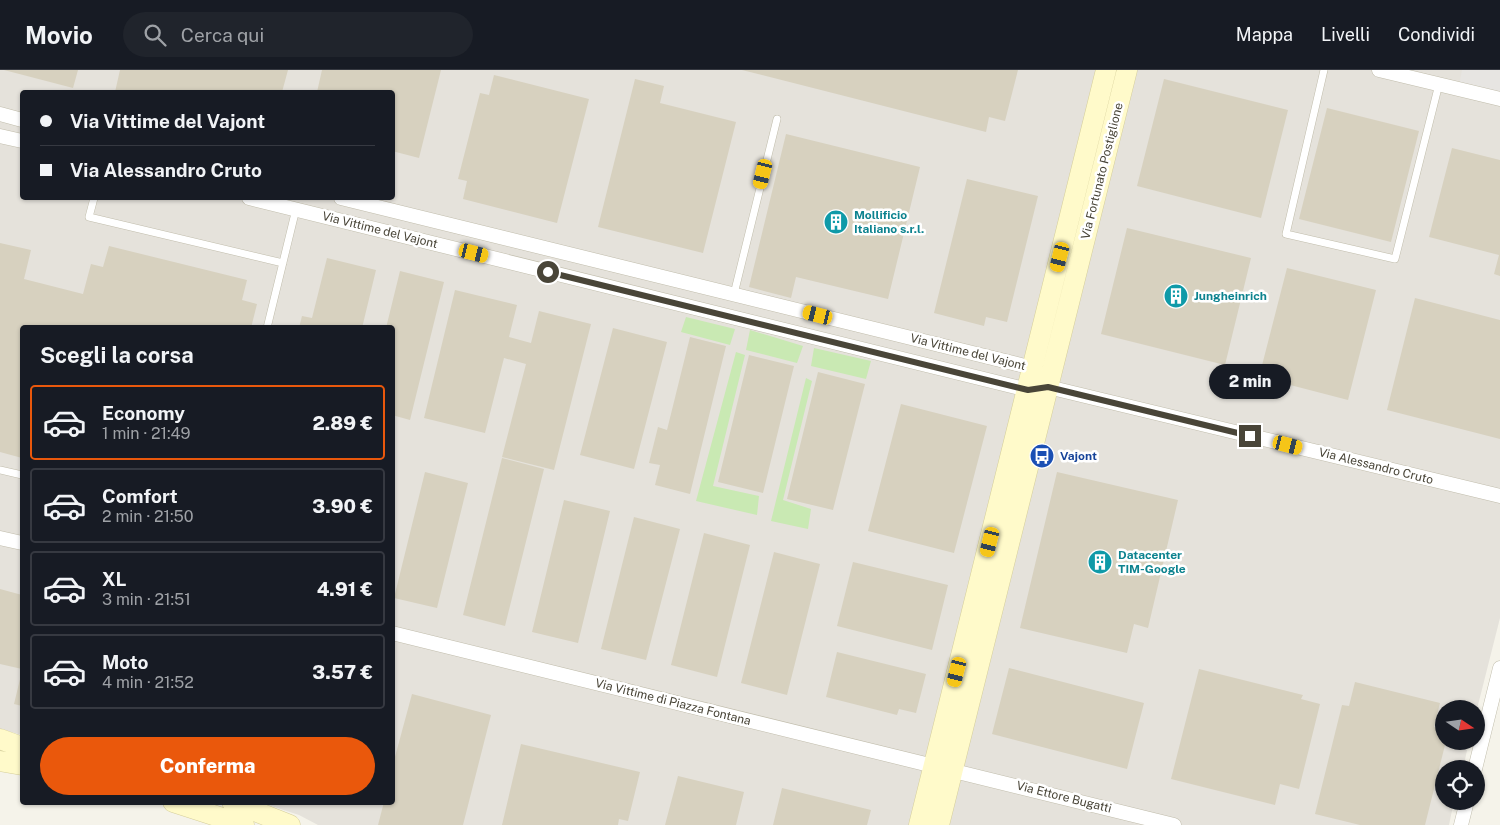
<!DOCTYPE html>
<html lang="it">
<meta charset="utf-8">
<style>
body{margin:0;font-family:"Public Sans",sans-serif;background:#20242c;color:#f1f3f6;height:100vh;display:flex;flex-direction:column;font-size:19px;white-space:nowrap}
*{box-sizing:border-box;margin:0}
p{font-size:16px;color:#9ea1a6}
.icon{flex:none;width:28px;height:28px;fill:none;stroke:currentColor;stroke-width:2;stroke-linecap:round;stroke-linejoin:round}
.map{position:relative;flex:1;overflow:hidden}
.sheet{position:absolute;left:20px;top:255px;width:375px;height:480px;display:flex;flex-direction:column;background:#171b24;border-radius:5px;box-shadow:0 1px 4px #0004}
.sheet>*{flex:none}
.hud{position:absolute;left:20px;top:20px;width:375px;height:110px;border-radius:5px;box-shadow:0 1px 4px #0004;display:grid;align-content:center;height:110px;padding:0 20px;background:#171b24}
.needle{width:32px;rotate:103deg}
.fabs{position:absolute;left:1435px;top:630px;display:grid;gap:10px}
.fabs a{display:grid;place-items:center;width:50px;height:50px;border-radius:50%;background:#171b24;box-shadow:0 1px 4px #0004;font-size:25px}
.end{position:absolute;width:22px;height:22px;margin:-11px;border:6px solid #494538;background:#fff;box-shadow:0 0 0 2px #fff}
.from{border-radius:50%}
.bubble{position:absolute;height:35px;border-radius:18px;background:#171b24;box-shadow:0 1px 4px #0004;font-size:16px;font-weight:800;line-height:35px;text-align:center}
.car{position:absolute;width:15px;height:30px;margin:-15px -8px;border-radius:6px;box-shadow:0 0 4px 1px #0007;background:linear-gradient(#f5c518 24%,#345 0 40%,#f5c518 0 76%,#345 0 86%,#f5c518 0)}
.hud b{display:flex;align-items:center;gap:18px;height:48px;font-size:19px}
.hud b+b{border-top:1px solid #363941}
.hud i{width:12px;height:12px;background:#f1f3f6}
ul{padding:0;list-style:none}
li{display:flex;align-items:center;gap:15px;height:75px;margin:0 10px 8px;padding:0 10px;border:2px solid #363941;border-radius:5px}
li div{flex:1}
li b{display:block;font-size:19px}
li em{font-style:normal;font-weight:800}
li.on{border-color:#ea580c}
li>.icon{width:45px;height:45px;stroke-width:1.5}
h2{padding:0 20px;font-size:22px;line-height:60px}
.cta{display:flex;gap:10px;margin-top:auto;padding:10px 20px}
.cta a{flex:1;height:58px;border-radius:30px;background:#ea580c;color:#fff;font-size:20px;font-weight:800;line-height:58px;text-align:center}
header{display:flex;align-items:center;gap:30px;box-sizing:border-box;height:70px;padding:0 25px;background:#171b24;border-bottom:1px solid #363941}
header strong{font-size:24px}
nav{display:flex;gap:28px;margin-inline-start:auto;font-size:18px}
.search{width:350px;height:45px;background:#20242c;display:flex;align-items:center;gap:12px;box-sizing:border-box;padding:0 18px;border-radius:28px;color:#9ea1a6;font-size:19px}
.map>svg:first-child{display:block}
.industrial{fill:#e5e2db;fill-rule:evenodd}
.green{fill:#c9e9b3}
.parking{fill:#e7e5e2}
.building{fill:#d7d1bf}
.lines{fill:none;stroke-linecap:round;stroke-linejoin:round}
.lane-casing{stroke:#c1bdac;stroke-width:8}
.street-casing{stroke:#c1bdac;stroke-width:15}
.secondary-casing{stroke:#d5ce9a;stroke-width:21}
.lane{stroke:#fff;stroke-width:7}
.street{stroke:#fff;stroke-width:14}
.secondary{stroke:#fffaca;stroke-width:20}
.route{stroke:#494538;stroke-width:6}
.labels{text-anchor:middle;stroke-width:5;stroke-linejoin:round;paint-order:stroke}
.street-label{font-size:12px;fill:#494538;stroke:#fff}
.culture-label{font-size:12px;font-weight:bold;fill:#0d838f;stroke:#fff;text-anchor:start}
.transit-label{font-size:12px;font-weight:bold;fill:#164399;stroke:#fff;text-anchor:start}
</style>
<header>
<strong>Movio</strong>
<div class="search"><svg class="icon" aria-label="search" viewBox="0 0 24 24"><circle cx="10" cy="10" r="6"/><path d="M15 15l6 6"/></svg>Cerca qui</div>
<nav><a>Mappa</a><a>Livelli</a><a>Condividi</a></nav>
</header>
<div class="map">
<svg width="1500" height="755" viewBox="0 0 1500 755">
<rect width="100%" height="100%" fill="#f5f3ea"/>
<path class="industrial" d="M0 0H1500V548L1476 643V639H1444V671H1469L1463 699H1444V731H1454L1449 755H318L299 745 262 733 392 732V258H22V665L0 659ZM22 22H392V128H22Z"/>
<path class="green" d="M686 247 735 259 730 275 681 262Z
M750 260 803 276 797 293 746 280Z
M814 278 871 291 866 309 811 296Z
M736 282 745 285 713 416 759 426 757 445 696 431Z
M806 308 812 311 783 430 811 439 808 459 771 451Z"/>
<path class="parking" d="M1462 0H1500V29L1458 19Z"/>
<path class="building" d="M4 0H78L73 18Z
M120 0H288L282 22H115Z
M322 0H441L419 88 392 81V22H317Z
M742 0H1018L1005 51 989 47 986 62Z
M494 5 589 29 557 153 463 129 467 111 458 109 480 23 489 25Z
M635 9 664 16 660 33 736 52 703 183 598 157Z
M1164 9 1288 40 1261 148 1137 116Z
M1327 38 1419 61 1391 172 1299 149Z
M786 64 920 97 888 229 796 207 791 228 749 217Z
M1452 78 1500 90V206L1494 204 1499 185 1429 167Z
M967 109 1038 126 1007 252 986 247 984 256 934 243Z
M1127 158 1251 188 1225 295 1101 264Z
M0 173 31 180 24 209 83 224 91 194 103 197 109 176 247 210 242 230 257 234 251 258H22V388L0 382Z
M327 188 376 200 362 258H299L302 246 312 248Z
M1287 198 1376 220 1348 330 1259 307Z
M400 201 444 212 410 350 392 345V258H386Z
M455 220 517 235 509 267 531 273 539 241 591 254 554 400 502 387 526 294 504 288 485 363 424 348Z
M1415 228 1500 250V369L1387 340Z
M613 258 667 272 634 399 580 385Z
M690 267 726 276 690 424 655 415 660 395 649 393 658 357 667 360Z
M749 285 794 296 763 423 718 412Z
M818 302 865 314 833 440 787 429Z
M901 334 987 356 954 483 868 461Z
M502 388 544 399 505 556 463 545Z
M425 402 468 413 437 538 394 528Z
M1057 402 1178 430 1148 558 1134 554 1127 583 1020 558Z
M564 430 610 441 578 573 532 562Z
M634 447 680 459 646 590 601 579Z
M704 463 750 475 717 607 671 595Z
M774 482 820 494 787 625 741 613Z
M853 492 948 515 932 580 837 556Z
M0 519 22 525V599L0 594Z
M837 582 926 604 916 643 899 639 897 645 826 627Z
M1009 598 1144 633 1127 699 992 664Z
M1199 599 1303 625 1301 629 1320 634 1299 719 1280 714 1275 735 1171 709Z
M22 601V636L14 634Z
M1355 612 1440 633 1434 657 1444 660V671H1446L1425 755H1360L1315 744 1342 635 1349 636Z
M412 624 491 645 463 755H378L384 732H392V698Z
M521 674 640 702 628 751 619 749 618 755H502Z
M678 706 744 722 736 755H665Z
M782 718 871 740 867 755H773Z"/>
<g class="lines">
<defs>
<path id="lane" d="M1324 0 1286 164 1395 189 1439 14
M94 128 89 147 283 193
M734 224 777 49
M267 258 296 139
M0 400 22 405"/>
<path id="street" d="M1379 0 1500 29
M0 44 22 50
M0 66 22 71
M249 128 1028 320 1048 317 1500 426
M341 128 1021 295 1033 298 1037 302
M0 468 22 473
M392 563 1174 755
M1475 699 1500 598
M1461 755 1467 731"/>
<path id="secondary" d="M0 669 22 677
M0 691 22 695
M173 732 244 755
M232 732 290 755
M919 755 1106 0
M939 755 1127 0"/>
</defs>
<use href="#lane" class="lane-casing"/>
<use href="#street" class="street-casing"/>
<use href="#secondary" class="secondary-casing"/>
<use href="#lane" class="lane"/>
<use href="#street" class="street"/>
<use href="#secondary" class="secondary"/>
</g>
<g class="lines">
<path class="route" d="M548 202 1028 320 1048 317 1250 366"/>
</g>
<defs>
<symbol id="building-disc" viewBox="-11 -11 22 22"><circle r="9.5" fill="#0f9aa8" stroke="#fff"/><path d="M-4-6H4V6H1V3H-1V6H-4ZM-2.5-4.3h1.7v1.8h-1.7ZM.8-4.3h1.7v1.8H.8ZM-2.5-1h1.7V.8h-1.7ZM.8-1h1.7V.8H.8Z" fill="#fff"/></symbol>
<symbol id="bus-disc" viewBox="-11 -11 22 22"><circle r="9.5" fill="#1a4fb4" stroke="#fff"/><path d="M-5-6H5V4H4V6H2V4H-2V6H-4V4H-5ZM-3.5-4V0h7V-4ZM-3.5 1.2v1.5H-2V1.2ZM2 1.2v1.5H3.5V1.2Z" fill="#fff"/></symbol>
</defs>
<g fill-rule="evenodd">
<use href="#building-disc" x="822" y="138" width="28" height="28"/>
<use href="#building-disc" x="1162" y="212" width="28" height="28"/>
<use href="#bus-disc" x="1028" y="372" width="28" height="28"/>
<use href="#building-disc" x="1086" y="478" width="28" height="28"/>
</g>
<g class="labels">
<g class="street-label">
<text transform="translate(1102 101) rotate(-76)" y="4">Via Fortunato Postiglione</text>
<text transform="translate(380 160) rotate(14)" y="4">Via Vittime del Vajont</text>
<text transform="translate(968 282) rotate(14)" y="4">Via Vittime del Vajont</text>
<text transform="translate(1376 396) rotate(14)" y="4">Via Alessandro Cruto</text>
<text transform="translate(673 632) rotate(14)" y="4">Via Vittime di Piazza Fontana</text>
<text transform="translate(1064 727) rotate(14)" y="4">Via Ettore Bugatti</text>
</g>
<g class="culture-label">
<text x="854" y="149">Mollificio<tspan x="854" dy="14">Italiano s.r.l.</tspan></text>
<text x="1194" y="230">Jungheinrich</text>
<text x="1118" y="489">Datacenter<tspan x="1118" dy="14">TIM-Google</tspan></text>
</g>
<g class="transit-label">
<text x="1060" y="390">Vajont</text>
</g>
</g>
</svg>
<div class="fabs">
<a><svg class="needle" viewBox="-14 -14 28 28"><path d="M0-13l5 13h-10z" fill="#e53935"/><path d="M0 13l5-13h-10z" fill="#9ea1a6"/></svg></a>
<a><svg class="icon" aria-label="locate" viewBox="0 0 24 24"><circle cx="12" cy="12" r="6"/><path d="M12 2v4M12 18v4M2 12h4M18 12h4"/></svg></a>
</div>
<i class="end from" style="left:548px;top:202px"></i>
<i class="end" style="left:1250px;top:366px"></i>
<div class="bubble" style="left:1209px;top:294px;width:82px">2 min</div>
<i class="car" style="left:763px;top:104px;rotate:194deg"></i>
<i class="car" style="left:474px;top:183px;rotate:104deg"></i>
<i class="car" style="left:1060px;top:187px;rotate:194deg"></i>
<i class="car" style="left:818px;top:245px;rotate:284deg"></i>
<i class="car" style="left:1288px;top:375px;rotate:104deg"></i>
<i class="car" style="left:990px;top:472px;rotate:194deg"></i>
<i class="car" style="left:957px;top:602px;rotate:194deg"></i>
<div class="hud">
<b><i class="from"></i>Via Vittime del Vajont</b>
<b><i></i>Via Alessandro Cruto</b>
</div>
<section class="sheet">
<h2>Scegli la corsa</h2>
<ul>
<li class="on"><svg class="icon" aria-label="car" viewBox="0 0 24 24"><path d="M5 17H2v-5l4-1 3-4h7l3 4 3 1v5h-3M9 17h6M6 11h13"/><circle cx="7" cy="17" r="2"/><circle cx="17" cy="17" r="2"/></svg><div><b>Economy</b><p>1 min · 21:49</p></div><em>2.89 €</em></li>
<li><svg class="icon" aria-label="car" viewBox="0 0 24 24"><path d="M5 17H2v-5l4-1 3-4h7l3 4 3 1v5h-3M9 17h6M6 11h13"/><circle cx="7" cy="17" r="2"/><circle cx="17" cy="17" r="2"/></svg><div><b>Comfort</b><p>2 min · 21:50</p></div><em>3.90 €</em></li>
<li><svg class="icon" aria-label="car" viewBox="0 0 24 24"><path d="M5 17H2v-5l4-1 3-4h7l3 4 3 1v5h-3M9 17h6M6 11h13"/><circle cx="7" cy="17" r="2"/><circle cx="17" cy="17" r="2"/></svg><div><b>XL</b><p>3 min · 21:51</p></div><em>4.91 €</em></li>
<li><svg class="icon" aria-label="car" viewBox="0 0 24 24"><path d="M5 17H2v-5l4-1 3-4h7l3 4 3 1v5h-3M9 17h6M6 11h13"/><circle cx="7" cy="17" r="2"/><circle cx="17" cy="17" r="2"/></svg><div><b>Moto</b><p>4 min · 21:52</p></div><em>3.57 €</em></li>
</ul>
<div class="cta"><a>Conferma</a></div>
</section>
</div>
